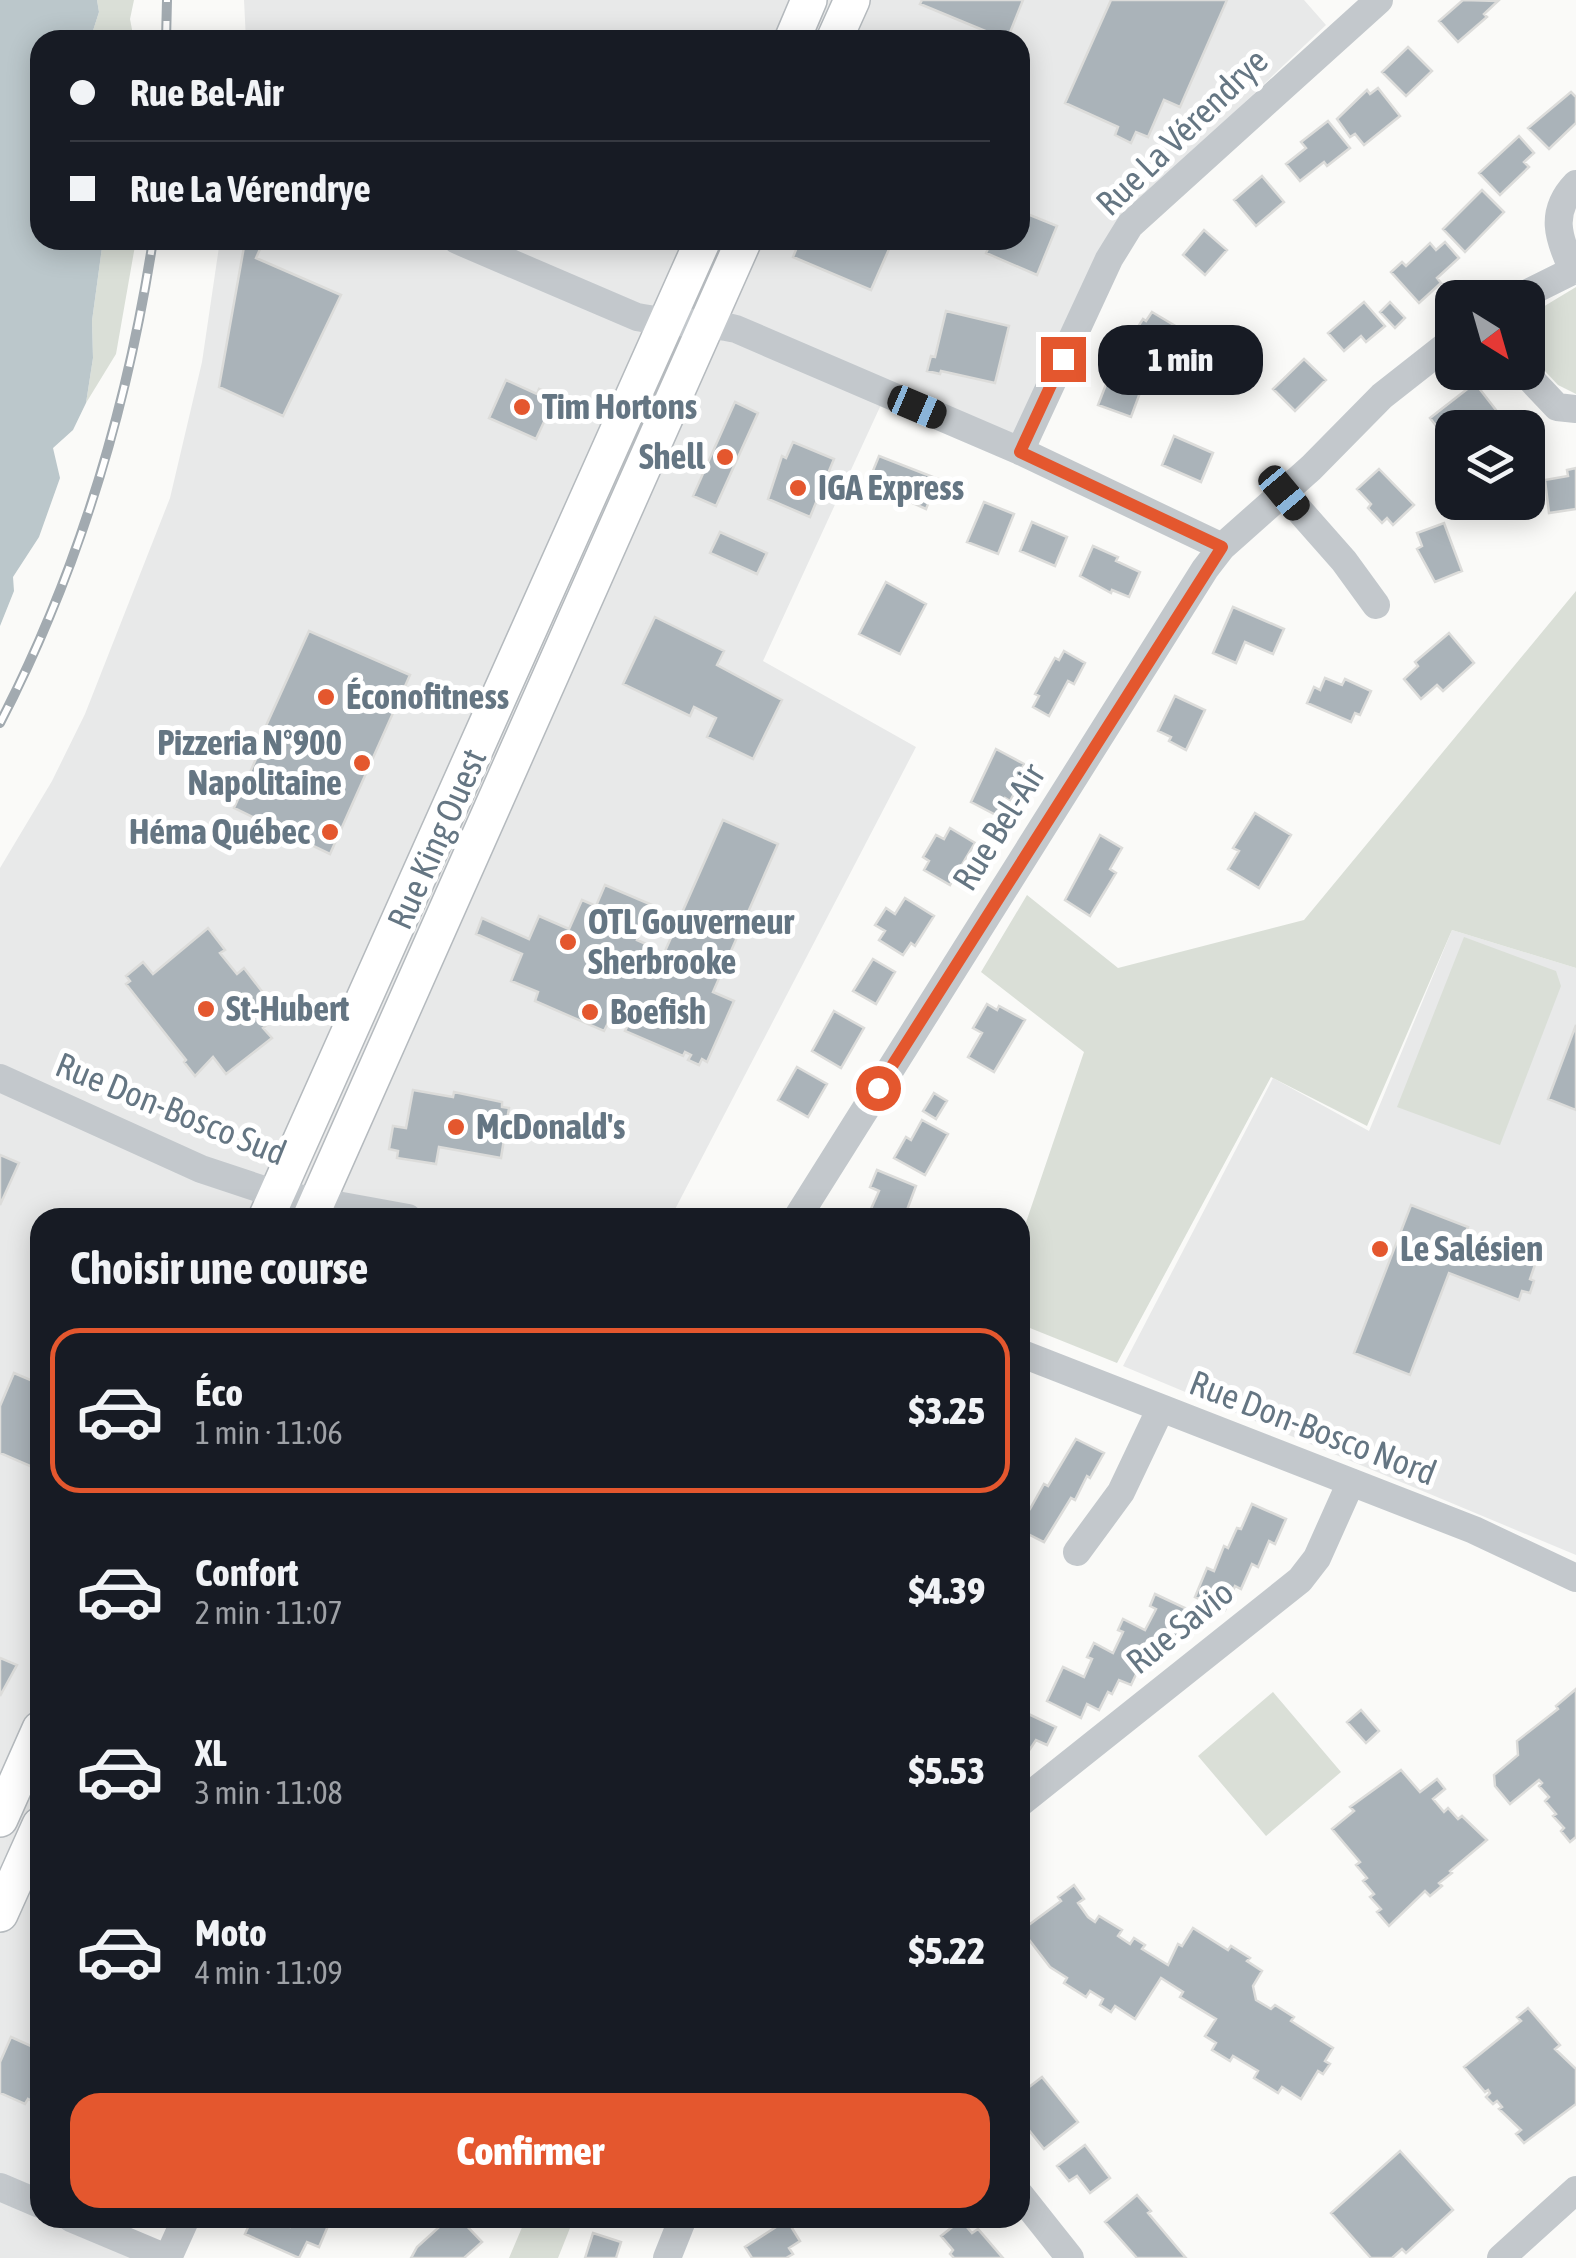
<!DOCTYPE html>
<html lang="fr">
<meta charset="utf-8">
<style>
body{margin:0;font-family:"Asap Condensed",sans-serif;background:#20242c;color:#f1f3f6;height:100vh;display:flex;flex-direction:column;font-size:38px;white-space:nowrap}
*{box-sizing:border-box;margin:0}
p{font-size:32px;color:#9ea1a6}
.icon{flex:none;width:55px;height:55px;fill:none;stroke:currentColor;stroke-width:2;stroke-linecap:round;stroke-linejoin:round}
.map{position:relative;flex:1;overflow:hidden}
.details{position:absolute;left:30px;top:1208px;width:1000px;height:1020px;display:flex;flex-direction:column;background:#171b24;border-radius:30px;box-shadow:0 5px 25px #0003}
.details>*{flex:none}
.top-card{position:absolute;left:30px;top:30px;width:1000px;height:220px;border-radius:30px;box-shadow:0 5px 25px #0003;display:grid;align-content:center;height:220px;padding:0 40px;background:#171b24}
.needle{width:65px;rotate:143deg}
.tools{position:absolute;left:1435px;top:280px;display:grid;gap:20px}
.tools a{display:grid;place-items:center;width:110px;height:110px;border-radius:20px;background:#171b24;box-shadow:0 5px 25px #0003;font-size:50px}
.end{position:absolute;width:45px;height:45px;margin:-22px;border:12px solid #e4572e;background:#fff;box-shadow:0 0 0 5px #fff}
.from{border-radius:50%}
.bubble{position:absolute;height:70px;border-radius:30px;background:#171b24;box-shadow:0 5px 25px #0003;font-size:32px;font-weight:800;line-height:70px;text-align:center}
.car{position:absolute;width:30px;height:60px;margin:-30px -15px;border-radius:12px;box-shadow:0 0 8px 2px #0007;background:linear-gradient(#222 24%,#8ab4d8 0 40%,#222 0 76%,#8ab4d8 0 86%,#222 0)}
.top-card b{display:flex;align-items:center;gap:35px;height:95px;font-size:38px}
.top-card b+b{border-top:2px solid #363941}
.top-card i{width:25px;height:25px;background:#f1f3f6}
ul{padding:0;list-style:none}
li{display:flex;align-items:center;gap:30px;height:165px;margin:0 20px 15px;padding:0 20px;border:5px solid transparent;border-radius:30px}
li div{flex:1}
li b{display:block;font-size:38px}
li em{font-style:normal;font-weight:800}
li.active{border-color:#e4572e}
li>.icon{width:90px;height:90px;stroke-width:1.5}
h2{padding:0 40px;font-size:45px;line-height:120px}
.button{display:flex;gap:20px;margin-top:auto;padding:20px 40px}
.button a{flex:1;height:115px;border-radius:30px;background:#e4572e;color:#fff;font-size:40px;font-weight:800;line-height:115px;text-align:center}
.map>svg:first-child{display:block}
.built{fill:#e8e9e9}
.green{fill:#dadfd7}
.water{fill:#bbc7cb}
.building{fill:#aab3b9;stroke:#dcdcda;stroke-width:2.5}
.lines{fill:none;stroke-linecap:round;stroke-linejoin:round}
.major-casing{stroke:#b5babe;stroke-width:38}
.minor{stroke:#c3c8cc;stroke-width:28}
.major{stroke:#fff;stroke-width:35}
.rail-casing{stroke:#a2aab0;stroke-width:10}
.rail{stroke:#fff;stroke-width:6;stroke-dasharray:19;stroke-linecap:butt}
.route{stroke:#e4572e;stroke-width:12}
.poi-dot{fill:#e4572e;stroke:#fff;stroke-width:4}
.labels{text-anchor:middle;stroke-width:10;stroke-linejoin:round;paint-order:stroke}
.street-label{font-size:35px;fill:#657683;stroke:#fff}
.poi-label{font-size:35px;font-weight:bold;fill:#657683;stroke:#fff;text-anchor:start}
</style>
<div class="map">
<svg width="1576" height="2258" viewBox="0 0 1576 2258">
<rect width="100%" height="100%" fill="#fafaf8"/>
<path class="built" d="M244 0H1304L1326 25 1158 185 1008 452 885 396 763 661 916 747 671 1217 40 1218V2218H78L166 2258H0V868L52 781 85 714 170 498 202 362 220 240H1020V40H246Z
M1452 930 1576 968V1555L1123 1366 1273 1078 1369 1131Z"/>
<path class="green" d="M97 0H134L130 19 134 40H90L99 12Z
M103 240H136L116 354 86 403 93 358 92 321Z
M1576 287V394L1558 385 1528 353V316Z
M1576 591V968L1452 930 1367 1126 1271 1077 1117 1363 1020 1324V1240L1084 1052 981 972 1027 895 1118 968 1304 920Z
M1464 937 1556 971 1561 986 1500 1145 1397 1107Z
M1273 1692 1341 1772 1266 1836 1198 1756Z
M526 2218H574L558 2258H509Z"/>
<path class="water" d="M0 0H97L99 12 90 40H40V240H103L92 321 93 358 86 403 73 430 53 448 60 478 39 537 13 577 14 591 0 626Z"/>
<path class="building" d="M922 0H1023L1007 40 920 4Z
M1111 0H1227L1180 107 1164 100 1148 137 1136 132 1131 143 1115 135 1118 127 1065 103Z
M1463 0 1498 1 1484 14 1487 17 1458 42 1439 21Z
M1408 47 1432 71 1406 96 1382 72Z
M1378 88 1400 116 1364 145 1355 134 1350 137 1337 119 1367 90 1370 94Z
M1571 92 1576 97V123L1549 149 1528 128Z
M1328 121 1350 148 1327 166 1324 162 1300 181 1286 164 1306 148 1301 142Z
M1519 136 1534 153 1524 162 1529 167 1500 195 1479 173Z
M1262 176 1284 202 1256 226 1234 200Z
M1482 190 1504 212 1465 252 1443 229Z
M1020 211 1057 226 1037 275 986 253 992 240H1020Z
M1204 230 1227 250 1205 275 1183 255Z
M800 240H893L871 290 793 257Z
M245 241 261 247 256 258 341 295 283 416 219 387Z
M1445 242 1459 258 1437 278 1441 283 1419 303 1391 272 1402 262 1406 266 1430 243 1436 250Z
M1364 302 1385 326 1366 342 1361 336 1344 351 1328 333Z
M1390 302 1405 318 1395 328 1380 312Z
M946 311 1009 326 995 383 941 371 940 374 927 371 931 356 935 357Z
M1152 312 1177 327 1155 363 1131 348 1137 339 1132 336 1143 319 1146 321Z
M1123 357 1155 369 1149 384 1144 382 1131 417 1098 405 1112 369 1117 371Z
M1304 359 1326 380 1295 411 1273 389Z
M506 380 537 394 539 389 556 396 536 439 489 418Z
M1475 383 1496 410 1476 426 1473 422 1466 428H1452V438L1448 441 1430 418Z
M735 402 758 413 716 506 693 496Z
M1174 436 1213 453 1201 482 1162 465Z
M793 442 834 459 810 517 768 499 782 456 786 458Z
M879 456 938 479 926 509 868 483Z
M1576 468V509L1549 513 1545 480 1568 476 1567 470Z
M1379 469 1414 505 1393 525 1387 518 1382 523 1368 508 1371 504 1357 489Z
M984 502 1014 514 998 554 967 542Z
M1032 522 1067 537 1055 566 1020 551Z
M1444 523 1462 571 1435 582 1417 549 1422 546 1417 533Z
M720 532 767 553 757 574 710 553Z
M1093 546 1118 557 1116 561 1140 572 1129 597 1112 590 1111 593 1080 576Z
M886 582 926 604 900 654 859 634Z
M1233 607 1284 629 1273 654 1245 642 1236 663 1213 653Z
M655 617 724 651 717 665 782 700 753 759 707 737 716 718 694 707 690 716 623 684Z
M309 631 410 675 330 854 234 808 260 750 256 748Z
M1449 633 1474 663 1443 691 1437 685 1421 699 1404 679 1418 666 1415 662Z
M1064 651 1085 663 1074 684 1068 681 1049 716 1033 707 1039 696 1035 694 1055 658 1059 660Z
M1325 678 1342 685 1345 679 1371 691 1360 715 1355 713 1351 722 1307 703 1314 687 1320 690Z
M1175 696 1205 710 1186 750 1169 741 1171 737 1158 731Z
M996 749 1024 764 1017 777 1022 779 1010 801 1005 798 996 815 971 802Z
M1255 813 1291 835 1259 888 1228 869 1239 851 1233 848Z
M723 820 778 844 713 992 734 1001 707 1062 702 1059 699 1065 688 1060 691 1055 685 1052 683 1056 625 1031 627 1027 610 1019 604 1031 535 1001 538 992 511 981 522 954 476 934 482 918 529 939 539 916 569 929 582 900 596 906 605 885 652 905 637 940 646 944 635 968 654 976Z
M950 828 975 843 950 885 924 870 929 861 923 857 936 835 944 839Z
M1100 835 1122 848 1110 869 1116 873 1090 916 1065 900Z
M905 898 934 916 915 946 911 943 903 955 879 940 885 931 875 925 886 908 895 914Z
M208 928 225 950 220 953 237 974 244 968 264 994 258 999 274 1019 263 1028 272 1038 226 1074 213 1057 195 1076 184 1062 186 1060 126 984 130 981 126 976 143 962 153 974Z
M873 959 895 972 876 1004 853 991Z
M987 1004 997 1010 999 1006 1025 1020 994 1072 968 1057 982 1033 973 1028Z
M834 1011 864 1028 841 1068 812 1051Z
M1576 1025V1110L1548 1099Z
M797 1067 827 1084 808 1117 778 1100Z
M413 1090 453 1097 454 1092 502 1102V1107L509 1108 501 1158 439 1147 436 1164 397 1158 398 1151 389 1149 393 1126 406 1128Z
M934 1093 947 1101 936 1119 923 1111Z
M922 1120 948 1134 925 1175 894 1158 906 1137 911 1140Z
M0 1155 19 1163 0 1205Z
M877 1170 916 1186 904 1218H867L879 1191 870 1187Z
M1411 1205 1468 1227 1466 1232 1537 1259 1530 1279 1534 1281 1530 1293 1522 1291 1519 1300 1449 1273 1410 1375 1354 1353Z
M14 1373 40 1384V1467L37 1469 0 1453V1406Z
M1076 1439 1104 1453 1090 1478 1087 1476 1075 1500 1071 1498 1044 1542 1020 1530V1517L1025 1507 1030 1509 1044 1484 1048 1486Z
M1252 1504 1286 1519 1275 1544 1269 1541 1258 1567 1252 1564 1241 1589 1235 1586 1225 1610 1195 1597 1207 1568 1214 1571 1224 1546 1228 1548 1237 1528 1241 1529Z
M1155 1594 1202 1616 1193 1634 1181 1628 1175 1642 1171 1640 1161 1660 1150 1655 1144 1668 1140 1666 1131 1685 1119 1680 1112 1694 1108 1692 1099 1710 1087 1704 1081 1718 1047 1701 1063 1667 1084 1677 1092 1659 1087 1657 1094 1643 1113 1653 1123 1632 1118 1630 1123 1619 1145 1630 1156 1609 1150 1606Z
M0 1658 17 1665 0 1696Z
M1576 1689V1837L1570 1842 1561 1831 1564 1828 1553 1816 1556 1814 1545 1801 1549 1797 1539 1786 1542 1783 1539 1780 1510 1804 1495 1786 1494 1775 1518 1755 1517 1741 1558 1709 1556 1706Z
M1020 1710 1056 1727 1047 1745 1036 1740 1020 1764Z
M1361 1710 1379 1731 1366 1743 1347 1722Z
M1401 1770 1420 1792 1437 1779 1445 1789 1433 1799 1444 1812 1448 1808 1458 1819 1462 1816 1487 1840 1450 1871 1452 1873 1439 1883 1442 1886 1430 1896 1425 1891 1389 1926 1377 1912 1381 1909 1370 1897 1374 1894 1363 1881 1367 1878 1356 1865 1360 1862 1332 1829 1354 1811 1350 1807Z
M1074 1885 1084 1899 1078 1903 1088 1917 1095 1922 1099 1916 1122 1930 1118 1936 1130 1944 1134 1938 1145 1945 1142 1949 1168 1965 1178 1944 1182 1946 1193 1928 1228 1950 1231 1946 1250 1958 1247 1961 1262 1971 1253 1986 1256 2000 1271 2009 1275 2005 1294 2017 1291 2021 1333 2048 1325 2061 1330 2064 1323 2074 1318 2071 1301 2099 1282 2087 1278 2093 1254 2078 1258 2071 1233 2056 1230 2061 1212 2050 1216 2043 1205 2036 1216 2019 1180 1997 1183 1992 1161 1978 1135 2019 1115 2006 1111 2012 1100 2005 1103 1999 1090 1991 1086 1997 1064 1983 1067 1978 1050 1967 1030 1941 1023 1946 1020 1925 1027 1920 1030 1924 1061 1901 1058 1897Z
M1528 2008 1560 2045 1555 2049 1576 2069V2104L1524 2143 1516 2134 1521 2130 1499 2109 1502 2107 1497 2101 1493 2104 1486 2097 1490 2093 1488 2090 1485 2092 1464 2067 1521 2021 1517 2017Z
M11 2037 40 2050V2095L36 2103 28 2099 25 2104 0 2093V2062Z
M1042 2077 1078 2122 1044 2149 1020 2119V2094Z
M1085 2145 1110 2178 1090 2193 1077 2176 1069 2181 1057 2166Z
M1400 2151 1453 2210 1406 2253 1402 2249 1392 2258H1371L1331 2213Z
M1137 2195 1151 2211 1148 2213 1186 2258H1137L1105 2222Z
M252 2218H268L290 2227 294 2218H308L328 2226 319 2247 307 2242 299 2258 245 2234Z
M449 2218H459L482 2242 464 2258H411L417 2247Z
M787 2220 800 2241 789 2248 793 2254 786 2258H752L745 2247Z
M961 2220 972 2233 978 2229 1003 2258H954L950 2254 953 2250 941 2236Z
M593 2233 621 2242 616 2258H585Z"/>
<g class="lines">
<defs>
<path id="major" d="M792 40 809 0
M834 40 852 0
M266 1218 703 240
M310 1218 744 240
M0 1819 40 1729
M0 1914 40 1825"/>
</defs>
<use href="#major" class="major-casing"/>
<path class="minor" d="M457 240 637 317C670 324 703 321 736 329L1020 451 1222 547
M1573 270C1558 238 1549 212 1576 184
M1518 298 1576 269
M1524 372 1557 407 1576 409
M1020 451 1109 259 1130 225 1379 0
M1284 493 1344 561 1376 605
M0 1078 201 1169 276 1194 408 1218
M797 1218 1205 569 1222 547 1311 468 1382 396 1452 341
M1020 1353 1474 1530 1576 1578
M1077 1552 1121 1492 1160 1410
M1020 1803 1300 1580 1317 1558 1351 1482
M0 2187 40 2204
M1020 2195 1070 2258
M71 2218 166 2258
M168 2258 186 2218
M667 2258 683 2218
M1501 2258 1576 2190"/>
<use href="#major" class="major"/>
<defs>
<path id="rail" d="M166 40 167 0
M0 723C79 570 127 410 153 240"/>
</defs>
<use href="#rail" class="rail-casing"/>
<use href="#rail" class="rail"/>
</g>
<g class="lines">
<path class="route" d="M878 1088 1222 547 1020 452 1063 359"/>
</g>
<g class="poi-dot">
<circle cx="522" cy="407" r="10"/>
<circle cx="725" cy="457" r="10"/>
<circle cx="798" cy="488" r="10"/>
<circle cx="326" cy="697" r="10"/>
<circle cx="362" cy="763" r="10"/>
<circle cx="330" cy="832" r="10"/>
<circle cx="568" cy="942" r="10"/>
<circle cx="206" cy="1009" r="10"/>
<circle cx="590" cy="1012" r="10"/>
<circle cx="456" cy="1127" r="10"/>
<circle cx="1380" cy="1249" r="10"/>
</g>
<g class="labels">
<g class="street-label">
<text transform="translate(1182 132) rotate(-44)" y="12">Rue La Vérendrye</text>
<text transform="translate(999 827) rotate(-58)" y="12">Rue Bel-Air</text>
<text transform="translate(437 839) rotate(-66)" y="12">Rue King Ouest</text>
<text transform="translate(171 1109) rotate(22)" y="12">Rue Don-Bosco Sud</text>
<text transform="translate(1313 1428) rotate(21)" y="12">Rue Don-Bosco Nord</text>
<text transform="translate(1180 1627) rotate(-39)" y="12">Rue Savio</text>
</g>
<g class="poi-label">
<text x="542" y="419">Tim Hortons</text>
<text x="705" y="469" text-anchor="end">Shell</text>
<text x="818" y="500">IGA Express</text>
<text x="346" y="709">Éconofitness</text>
<text x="342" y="755" text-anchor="end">Pizzeria N°900<tspan x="342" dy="40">Napolitaine</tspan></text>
<text x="310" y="844" text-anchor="end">Héma Québec</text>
<text x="588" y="934">OTL Gouverneur<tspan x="588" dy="40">Sherbrooke</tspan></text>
<text x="226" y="1021">St-Hubert</text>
<text x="610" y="1024">Boefish</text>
<text x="476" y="1139">McDonald's</text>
<text x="1400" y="1261">Le Salésien</text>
</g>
</g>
</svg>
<div class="tools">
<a><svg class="needle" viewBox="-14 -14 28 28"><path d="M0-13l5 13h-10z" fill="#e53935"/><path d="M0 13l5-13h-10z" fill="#9ea1a6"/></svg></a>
<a><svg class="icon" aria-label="layers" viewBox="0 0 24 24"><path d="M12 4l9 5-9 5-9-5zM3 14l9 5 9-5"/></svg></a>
</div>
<i class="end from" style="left:878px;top:1088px"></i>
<i class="end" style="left:1063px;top:359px"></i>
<div class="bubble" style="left:1098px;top:325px;width:165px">1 min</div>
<i class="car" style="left:917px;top:407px;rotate:113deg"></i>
<i class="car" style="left:1284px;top:493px;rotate:140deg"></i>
<div class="top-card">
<b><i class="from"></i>Rue Bel-Air</b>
<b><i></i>Rue La Vérendrye</b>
</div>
<section class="details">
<h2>Choisir une course</h2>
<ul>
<li class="active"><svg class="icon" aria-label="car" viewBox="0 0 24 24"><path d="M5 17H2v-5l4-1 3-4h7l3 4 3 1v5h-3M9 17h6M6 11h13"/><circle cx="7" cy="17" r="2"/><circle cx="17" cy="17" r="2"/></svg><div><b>Éco</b><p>1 min · 11:06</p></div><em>$3.25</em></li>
<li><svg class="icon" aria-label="car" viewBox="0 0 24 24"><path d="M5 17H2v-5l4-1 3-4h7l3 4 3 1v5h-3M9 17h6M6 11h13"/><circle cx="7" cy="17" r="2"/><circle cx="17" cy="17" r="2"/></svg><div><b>Confort</b><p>2 min · 11:07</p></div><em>$4.39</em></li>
<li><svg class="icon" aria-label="car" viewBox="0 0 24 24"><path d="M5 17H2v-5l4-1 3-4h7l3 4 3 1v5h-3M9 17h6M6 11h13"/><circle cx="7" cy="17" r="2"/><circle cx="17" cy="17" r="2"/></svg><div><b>XL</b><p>3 min · 11:08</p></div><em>$5.53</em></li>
<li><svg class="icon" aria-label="car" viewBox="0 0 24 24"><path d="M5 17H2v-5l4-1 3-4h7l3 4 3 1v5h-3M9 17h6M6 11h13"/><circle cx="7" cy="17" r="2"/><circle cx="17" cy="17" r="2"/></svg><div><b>Moto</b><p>4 min · 11:09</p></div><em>$5.22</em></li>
</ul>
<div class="button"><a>Confirmer</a></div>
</section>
</div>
